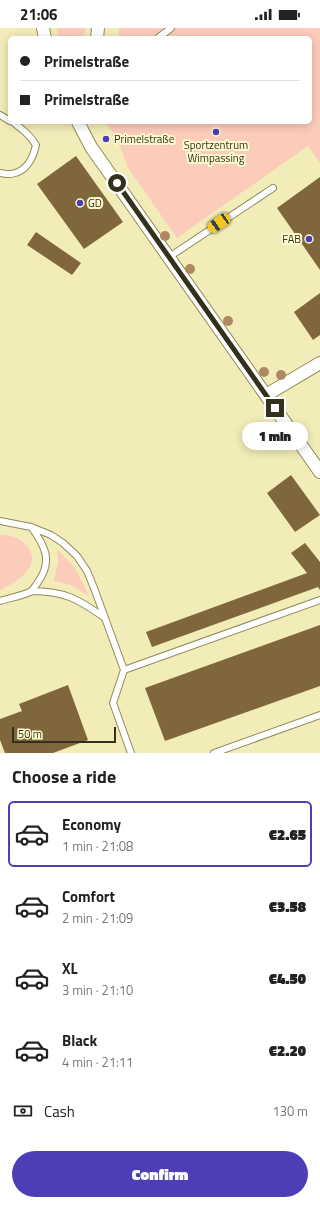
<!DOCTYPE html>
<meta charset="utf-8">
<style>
body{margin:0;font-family:"Titillium Web",sans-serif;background:#f6f6f6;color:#222;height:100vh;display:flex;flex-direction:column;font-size:15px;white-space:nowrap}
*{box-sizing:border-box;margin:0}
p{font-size:13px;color:#767676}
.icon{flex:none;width:22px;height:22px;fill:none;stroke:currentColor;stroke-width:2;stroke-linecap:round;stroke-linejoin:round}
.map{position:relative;height:725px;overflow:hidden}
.sheet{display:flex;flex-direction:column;background:#fff;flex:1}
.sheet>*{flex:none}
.top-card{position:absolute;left:8px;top:8px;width:304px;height:88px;border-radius:6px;box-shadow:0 2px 10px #0003;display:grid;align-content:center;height:88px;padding:0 12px;background:#fff}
.scale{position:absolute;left:12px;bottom:10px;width:104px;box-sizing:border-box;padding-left:4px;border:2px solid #33311c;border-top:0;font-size:11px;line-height:14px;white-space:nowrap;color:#33311c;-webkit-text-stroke:3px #fef9cf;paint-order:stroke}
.end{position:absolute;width:18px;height:18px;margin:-9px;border:5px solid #33311c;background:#fff;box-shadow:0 0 0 2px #fff}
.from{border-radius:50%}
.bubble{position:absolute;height:28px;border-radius:14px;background:#fff;box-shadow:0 2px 10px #0003;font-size:13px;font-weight:800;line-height:28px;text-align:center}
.car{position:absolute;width:12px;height:24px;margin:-12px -6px;border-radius:5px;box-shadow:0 0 3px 1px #0007;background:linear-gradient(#f5c518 24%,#345 0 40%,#f5c518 0 76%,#345 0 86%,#f5c518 0)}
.top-card b{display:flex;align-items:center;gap:14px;height:38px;font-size:15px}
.top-card b+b{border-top:1px solid #e0e0e0}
.top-card i{width:10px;height:10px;background:#222}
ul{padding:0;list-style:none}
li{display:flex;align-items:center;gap:12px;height:66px;margin:0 8px 6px;padding:0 4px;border:2px solid transparent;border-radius:6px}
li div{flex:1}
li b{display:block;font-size:15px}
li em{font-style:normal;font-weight:800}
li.current{border-color:#4d3eb5}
li>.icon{width:36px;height:36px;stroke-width:1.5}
h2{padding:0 12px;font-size:18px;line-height:48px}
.pay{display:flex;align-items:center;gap:10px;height:44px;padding:0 12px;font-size:15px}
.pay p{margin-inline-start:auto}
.primary-button{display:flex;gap:8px;margin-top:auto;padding:8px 12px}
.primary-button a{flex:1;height:46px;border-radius:24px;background:#4d3eb5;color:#fff;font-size:16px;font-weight:800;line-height:46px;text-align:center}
.status{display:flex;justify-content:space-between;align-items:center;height:28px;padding:0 20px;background:#fff;direction:ltr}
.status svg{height:11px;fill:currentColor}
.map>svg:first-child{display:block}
.green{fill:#fcccba}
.building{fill:#7f673b}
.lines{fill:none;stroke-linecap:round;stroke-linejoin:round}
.service-casing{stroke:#908b5a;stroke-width:8}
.minor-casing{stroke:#908b5a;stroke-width:14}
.service{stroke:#fff;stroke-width:6}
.minor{stroke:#fff;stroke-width:12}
.tree{fill:#af8962}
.route{stroke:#33311c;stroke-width:5}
.poi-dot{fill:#4d3eb5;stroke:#fef9cf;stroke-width:1.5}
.labels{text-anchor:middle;stroke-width:4;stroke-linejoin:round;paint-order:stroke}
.poi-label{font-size:11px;fill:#33311c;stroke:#fef9cf;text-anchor:start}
</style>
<div class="status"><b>21:06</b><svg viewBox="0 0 49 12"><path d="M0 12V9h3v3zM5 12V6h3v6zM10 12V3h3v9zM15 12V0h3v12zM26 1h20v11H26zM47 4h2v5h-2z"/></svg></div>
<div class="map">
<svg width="320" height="725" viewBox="0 0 320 725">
<rect width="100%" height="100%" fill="#f2ecb8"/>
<path class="green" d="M56 0H86L83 10H59Z
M119 0H320V135L308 118 177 210 128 140 117 110 109 99 103 94H310V10H119Z
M0 507C14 506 31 514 32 530 32 533 32 534 31 536 26 549 12 556 0 562Z
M57 521 75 540 89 568 70 557 54 553 58 534Z"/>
<path class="building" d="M76 128 123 194 84 221 37 156Z
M320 149V242L277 180Z
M36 204 81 235 72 247 27 217Z
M320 265V307L313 312 294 284Z
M291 447 320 487 295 504 267 465Z
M305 515 320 534V562L318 559 152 619 146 604 307 545 291 525Z
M320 597V658L165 713 145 660Z
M68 657 88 712 53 725H5L0 712V691L22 683 19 676Z"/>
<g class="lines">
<defs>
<path id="service" d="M158 10 171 0
M0 87 10 93
M0 145C21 150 32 136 36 117 30 107 22 101 13 94
M169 229 273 160
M0 493 31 499 51 507 63 515 77 528 87 543 94 560 124 642 113 675 131 725
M31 563C65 563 78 571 105 590
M0 573C10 570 21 568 30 564 33 562 36 557 38 554 53 533 45 518 32 500
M124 642 320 572
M214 725 320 687"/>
<path id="minor" d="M43 0 45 10
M97 10 98 0
M78 94 91 119 320 444
M266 367 320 335"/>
</defs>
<use href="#service" class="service-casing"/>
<use href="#minor" class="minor-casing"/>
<use href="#service" class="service"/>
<use href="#minor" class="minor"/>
</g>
<g class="tree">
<circle cx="165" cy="208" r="5"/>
<circle cx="190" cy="241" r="5"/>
<circle cx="228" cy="293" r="5"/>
<circle cx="264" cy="344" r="5"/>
<circle cx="281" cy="347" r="5"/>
</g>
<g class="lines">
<path class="route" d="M117 155 275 380"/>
</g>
<g class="poi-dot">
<circle cx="216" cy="104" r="4"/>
<circle cx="106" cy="111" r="4"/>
<circle cx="80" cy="175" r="4"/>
<circle cx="309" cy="211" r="4"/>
</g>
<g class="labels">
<g class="poi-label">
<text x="114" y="115">Primelstraße</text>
<text x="216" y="121" text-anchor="middle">Sportzentrum<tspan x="216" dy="13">Wimpassing</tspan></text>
<text x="88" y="179">GD</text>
<text x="301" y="215" text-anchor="end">FAB</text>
</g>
</g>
</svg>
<div class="scale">50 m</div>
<i class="end from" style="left:117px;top:155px"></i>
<i class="end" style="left:275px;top:380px"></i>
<div class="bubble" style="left:242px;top:394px;width:66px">1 min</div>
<i class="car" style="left:219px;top:195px;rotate:236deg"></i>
<div class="top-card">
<b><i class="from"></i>Primelstraße</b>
<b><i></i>Primelstraße</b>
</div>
</div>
<section class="sheet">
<h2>Choose a ride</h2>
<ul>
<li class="current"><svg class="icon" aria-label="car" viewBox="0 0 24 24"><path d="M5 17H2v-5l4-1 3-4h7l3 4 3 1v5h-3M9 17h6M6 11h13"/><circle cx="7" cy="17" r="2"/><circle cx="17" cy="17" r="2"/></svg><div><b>Economy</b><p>1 min · 21:08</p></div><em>€2.65</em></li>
<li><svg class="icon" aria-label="car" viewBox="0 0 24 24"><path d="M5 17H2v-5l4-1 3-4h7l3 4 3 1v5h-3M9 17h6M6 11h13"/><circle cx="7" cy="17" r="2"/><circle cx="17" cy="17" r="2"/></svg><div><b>Comfort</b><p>2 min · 21:09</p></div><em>€3.58</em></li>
<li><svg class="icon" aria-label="car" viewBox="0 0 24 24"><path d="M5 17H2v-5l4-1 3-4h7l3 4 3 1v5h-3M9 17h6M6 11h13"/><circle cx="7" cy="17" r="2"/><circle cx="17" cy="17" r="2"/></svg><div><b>XL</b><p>3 min · 21:10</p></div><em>€4.50</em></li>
<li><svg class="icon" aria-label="car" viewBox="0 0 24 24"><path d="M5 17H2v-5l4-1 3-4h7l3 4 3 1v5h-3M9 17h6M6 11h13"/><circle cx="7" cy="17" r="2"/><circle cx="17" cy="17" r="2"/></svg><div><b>Black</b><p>4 min · 21:11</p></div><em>€2.20</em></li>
</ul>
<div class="pay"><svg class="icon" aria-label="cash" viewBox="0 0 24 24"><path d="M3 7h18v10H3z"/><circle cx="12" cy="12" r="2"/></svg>Cash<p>130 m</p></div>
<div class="primary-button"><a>Confirm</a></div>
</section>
